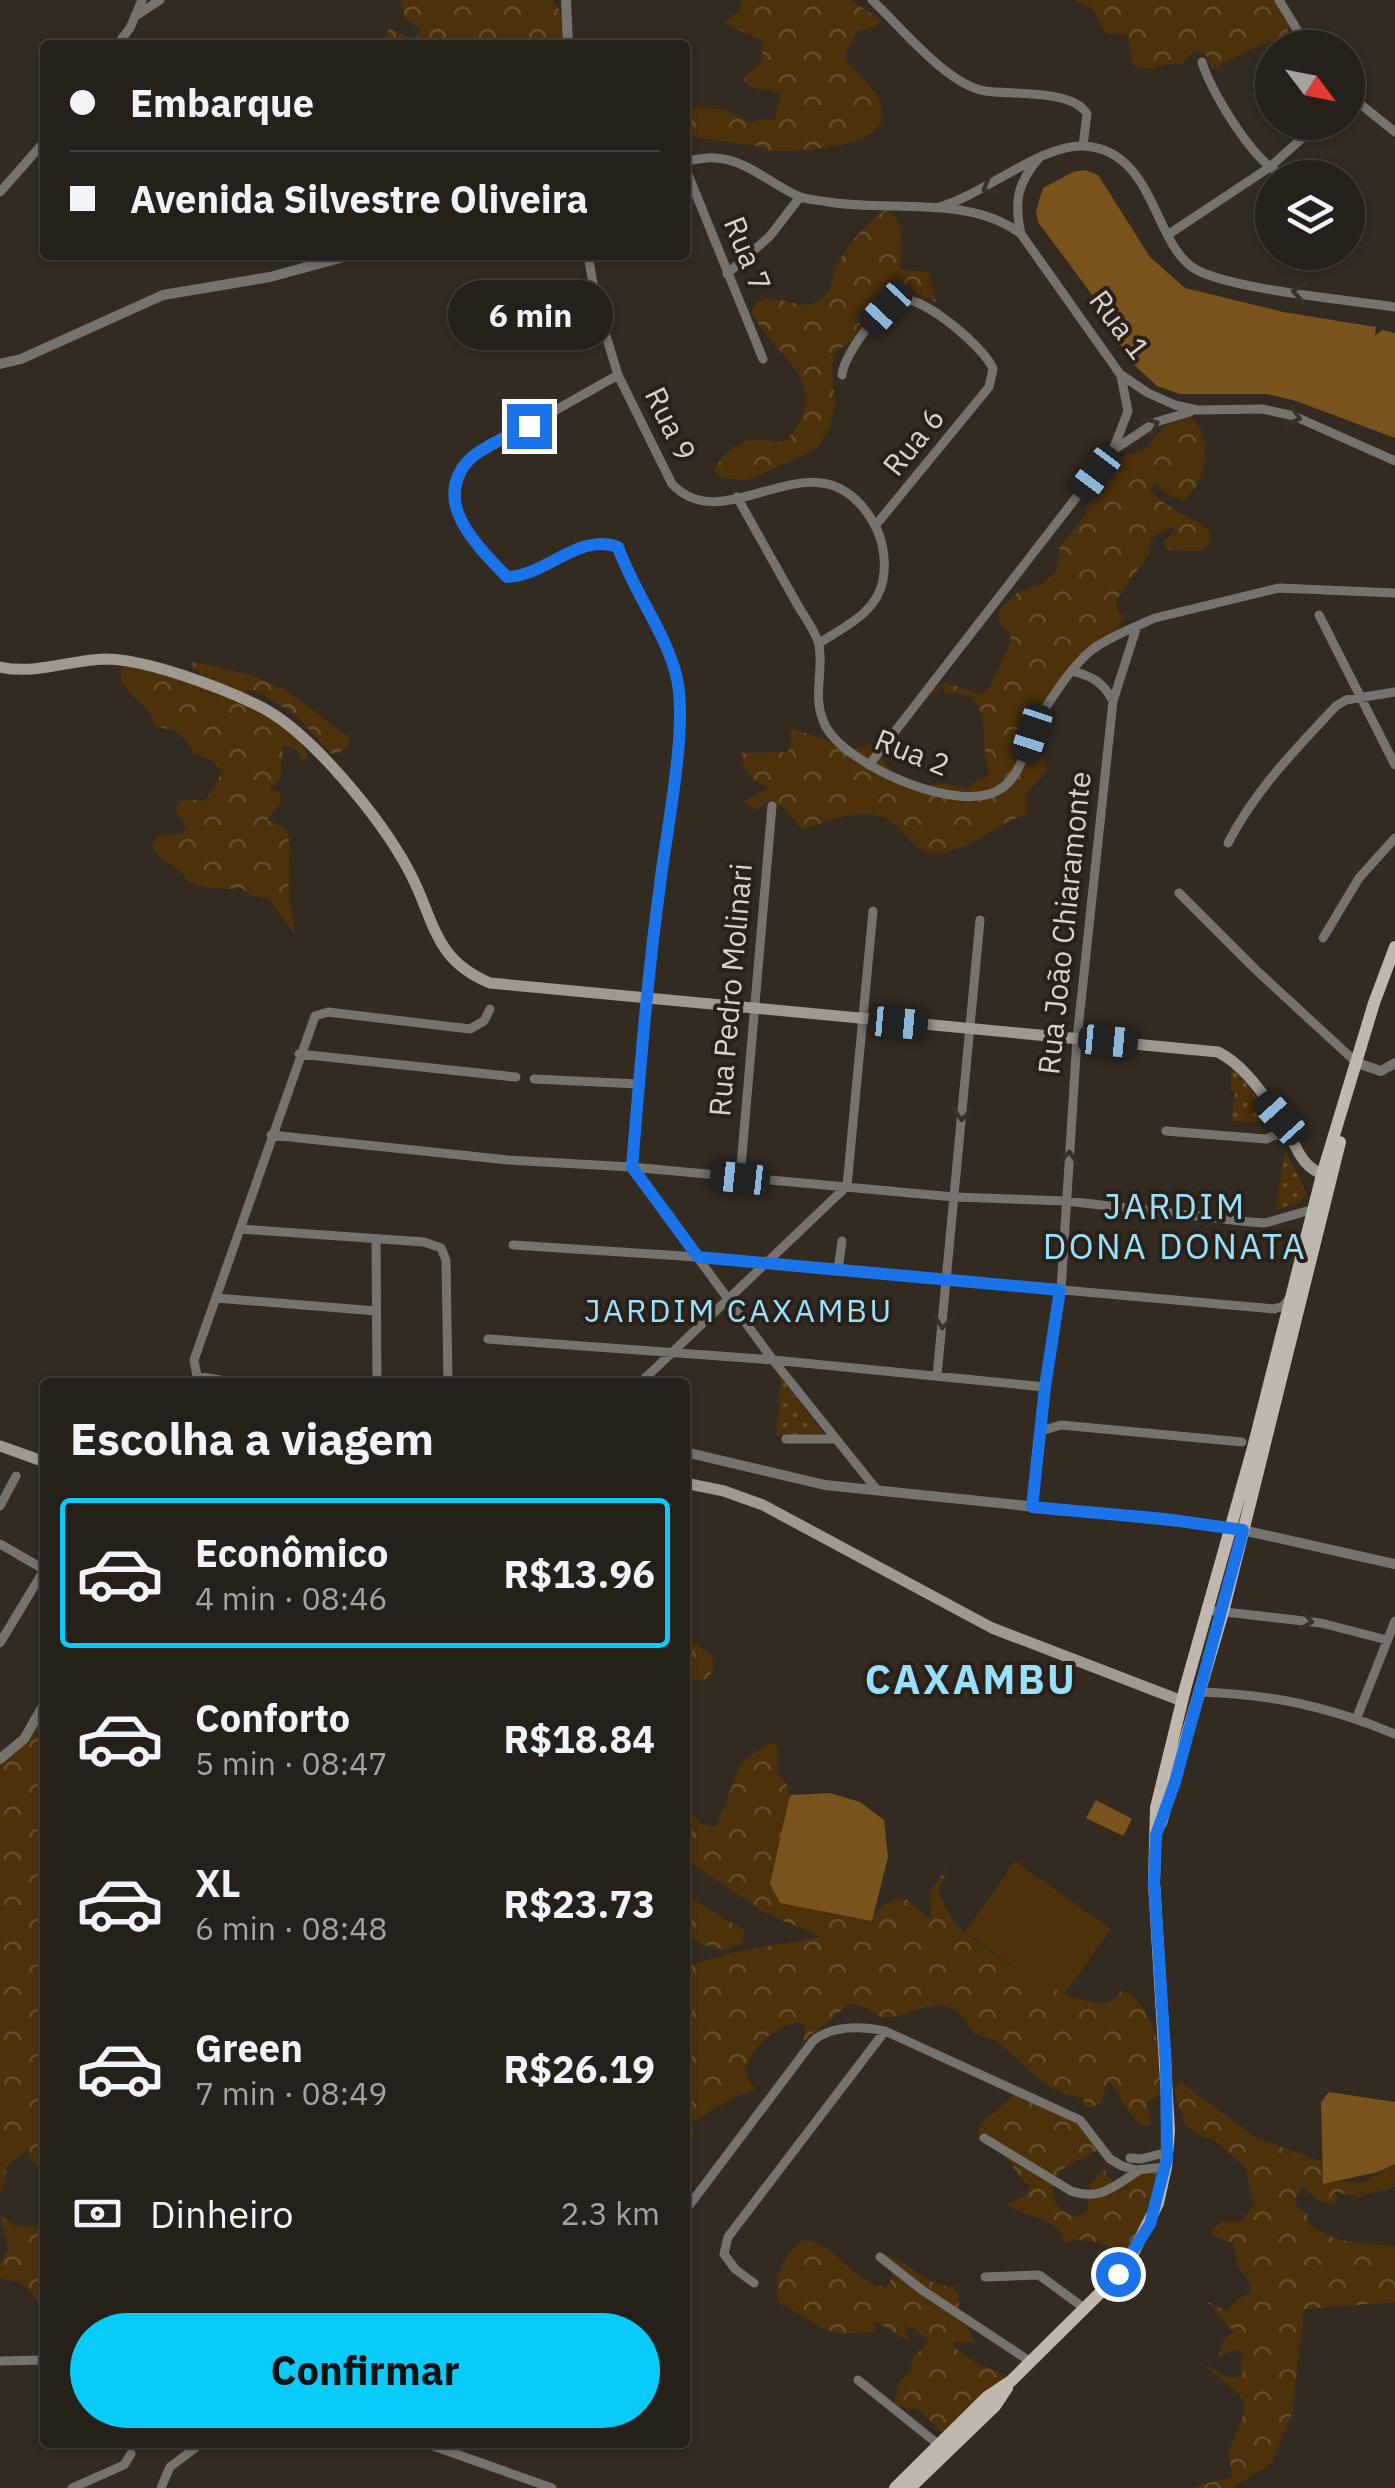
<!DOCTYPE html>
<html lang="pt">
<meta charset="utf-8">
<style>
body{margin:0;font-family:"IBM Plex Sans",sans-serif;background:#2e2823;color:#f1f3f6;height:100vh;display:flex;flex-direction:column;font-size:38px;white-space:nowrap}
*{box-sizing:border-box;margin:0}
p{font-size:32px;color:#a4a3a2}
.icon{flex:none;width:55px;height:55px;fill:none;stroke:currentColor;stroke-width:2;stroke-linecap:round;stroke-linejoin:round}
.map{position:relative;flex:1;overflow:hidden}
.details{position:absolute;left:40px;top:1378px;width:650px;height:1070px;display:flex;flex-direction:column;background:#26201a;border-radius:10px;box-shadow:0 2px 8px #0004,0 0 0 2px #423e39}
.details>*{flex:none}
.hud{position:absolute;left:40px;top:40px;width:650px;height:220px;border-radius:10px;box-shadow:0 2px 8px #0004,0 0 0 2px #423e39;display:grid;align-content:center;height:220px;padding:0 30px;background:#26201a}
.needle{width:65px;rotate:122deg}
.fabs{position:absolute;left:1255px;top:30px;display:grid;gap:20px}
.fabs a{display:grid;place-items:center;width:110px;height:110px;border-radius:50%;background:#26201a;box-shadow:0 2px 8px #0004,0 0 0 2px #423e39;font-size:50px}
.end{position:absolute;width:45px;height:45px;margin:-22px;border:12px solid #1a73e8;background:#fff;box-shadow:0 0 0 5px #fff}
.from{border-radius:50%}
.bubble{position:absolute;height:70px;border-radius:35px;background:#26201a;box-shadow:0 2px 8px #0004,0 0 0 2px #423e39;font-size:32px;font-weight:700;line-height:70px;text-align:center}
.car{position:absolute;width:30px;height:60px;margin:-30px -15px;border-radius:12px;box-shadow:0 0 8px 2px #0007;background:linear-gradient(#222 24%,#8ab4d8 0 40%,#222 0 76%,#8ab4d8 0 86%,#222 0)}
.hud b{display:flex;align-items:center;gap:35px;height:95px;font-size:38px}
.hud b+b{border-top:2px solid #423e39}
.hud i{width:25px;height:25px;background:#f1f3f6}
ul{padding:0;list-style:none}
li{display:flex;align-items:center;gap:30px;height:150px;margin:0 20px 15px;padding:0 10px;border:5px solid transparent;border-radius:10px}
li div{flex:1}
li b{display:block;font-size:38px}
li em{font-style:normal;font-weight:700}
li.active{border-color:#08cbf9}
li>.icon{width:90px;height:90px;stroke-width:1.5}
h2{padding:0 30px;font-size:45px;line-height:120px}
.pay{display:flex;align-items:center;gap:25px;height:110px;padding:0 30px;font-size:38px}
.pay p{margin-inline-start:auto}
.button{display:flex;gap:20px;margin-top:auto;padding:20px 30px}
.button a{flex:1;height:115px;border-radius:60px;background:#08cbf9;color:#111;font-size:40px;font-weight:700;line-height:115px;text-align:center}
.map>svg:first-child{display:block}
.grass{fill:#4c310b}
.forest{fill:url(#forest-crowns)}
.park{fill:url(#park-dots)}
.water{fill:#7a521b}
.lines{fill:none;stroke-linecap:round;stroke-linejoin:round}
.minor{stroke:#76726e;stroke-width:9}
.tertiary{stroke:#76726e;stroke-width:10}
.secondary{stroke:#a09992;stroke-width:11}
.primary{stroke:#c0b8ae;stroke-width:12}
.oneway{stroke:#38312a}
.route{stroke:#1a73e8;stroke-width:12}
.labels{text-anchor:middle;stroke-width:8;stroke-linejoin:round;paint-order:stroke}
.street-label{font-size:30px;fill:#d7d2cd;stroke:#292119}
.neighbourhood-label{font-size:32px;letter-spacing:2.5px;fill:#99e1fa;stroke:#292119}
.quarter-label{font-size:35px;letter-spacing:2.5px;fill:#99e1fa;stroke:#292119}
.district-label{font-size:40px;font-weight:bold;letter-spacing:2.5px;fill:#99e1fa;stroke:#292119}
</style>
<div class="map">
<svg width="1395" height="2488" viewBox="0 0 1395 2488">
<defs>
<pattern id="forest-crowns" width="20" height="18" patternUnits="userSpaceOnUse" patternTransform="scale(2.5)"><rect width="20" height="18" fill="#4c310b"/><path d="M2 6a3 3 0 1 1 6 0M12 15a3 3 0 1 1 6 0" fill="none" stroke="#654e2d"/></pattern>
<pattern id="park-dots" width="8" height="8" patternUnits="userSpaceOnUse" patternTransform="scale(2.5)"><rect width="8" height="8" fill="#4c310b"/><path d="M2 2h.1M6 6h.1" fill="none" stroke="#654e2d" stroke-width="1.8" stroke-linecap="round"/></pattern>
</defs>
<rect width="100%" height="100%" fill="#332b22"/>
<path class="grass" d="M1015 1861 1111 1929 1060 2000 965 1932Z"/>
<path class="forest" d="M401 0H553L562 15 566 45H384L389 29 413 38 422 30 405 18Z
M741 0H851L879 19 878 26 857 31 846 53V61C856 72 870 84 877 96 908 151 797 151 768 151L763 147 685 136V107L723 109 752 123 761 119 774 120C778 112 778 101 782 93L752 88 744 80 745 76 762 62 763 41 724 23 742 9Z
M1074 0H1276L1289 25 1287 38 1261 44 1213 69 1206 55 1195 50 1182 64C1161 62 1156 75 1132 64L1128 35 1106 33 1091 7Z
M885 210C908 221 901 247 900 269L929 272 936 302 913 292 896 293 851 341 835 352 832 368 835 403 830 427 817 449 748 480 723 478 713 472C723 449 752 431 775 443L787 440C837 382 772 356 752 312L757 301C788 291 807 323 831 288 832 259 863 226 885 210Z
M1190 417C1215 435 1206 486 1182 501L1161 490 1157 482 1149 490C1158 499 1172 509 1183 515 1197 523 1211 523 1211 542L1202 551 1168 550 1163 542 1175 531 1172 527 1151 538 1149 554 1117 599V611L1125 617 1114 635 1069 674 1028 746 1032 753 1044 757 1046 772 1028 790 1027 814C996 823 968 853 935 853 912 853 904 826 885 818 861 807 826 821 803 830 791 817 786 803 766 802L758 810 746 805 745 801 768 787C750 780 744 772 741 753L788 752 792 741 789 732 794 729 852 749 872 745 895 776 928 786 943 784 969 788 979 779 988 777C989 767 986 761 985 752 982 723 988 688 945 694L943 686 931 694V691L945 682 979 694 988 691 1011 641 1009 631 998 622 1000 609 1018 592 1042 584 1057 570 1060 547 1085 516 1089 501 1104 491 1117 458 1143 450 1166 425Z
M194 662 251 675 287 691 350 738 348 747 336 754 330 753 297 716 261 693 245 689C254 701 268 703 278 713 290 725 298 741 308 754L306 759 301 760 297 750 283 746 281 776 270 790 280 792 279 806 267 820 286 829C294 851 287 870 289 893 290 907 294 918 294 933L270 900 250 895 242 888C221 890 207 889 187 881 181 864 157 864 152 844L158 836 181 834 186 830 176 810 177 804 186 799 205 801 222 773 213 761 195 754 185 739 173 730 154 726C151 698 115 696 122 666L207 679 190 664Z
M685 1635 711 1655 714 1667 707 1679 685 1680Z
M45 1712V2176L30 2158 29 2148 6 2167 3 2192H0V1751L26 1741Z
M772 1742 778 1748V1773L787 1785 792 1821 872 1914 890 1901 906 1899 931 1920 930 1891 947 1868 938 1892C943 1901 947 1912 953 1920 971 1945 1082 2016 1111 2001 1116 1999 1119 1994 1122 1990 1157 2006 1165 2063 1159 2096L1147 2102 1151 2125H1142C1126 2114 1122 2098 1111 2083H1107L1101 2103 1089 2108 1084 2106 1083 2098C1028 2092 1019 2041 974 2034 947 1984 924 2014 883 2018L859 2005 849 2004 803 2042 806 2024C783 2018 752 2045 746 2068 744 2076 751 2083 755 2090 727 2098 712 2112 687 2125L695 2133 685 2151V1962L694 1964 735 1952 821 1937 764 1912 685 1859V1803C693 1814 701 1829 716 1826L742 1761Z
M685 1895 744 1930 742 1942C722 1957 703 1945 685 1933Z
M1180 2082 1257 2138 1320 2161 1336 2181 1363 2183 1395 2164V2187L1358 2197 1335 2192 1338 2200 1330 2204 1319 2201 1303 2186 1295 2199 1298 2208 1307 2214 1308 2224C1316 2227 1322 2233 1330 2236 1346 2244 1377 2244 1395 2246V2302L1304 2309 1292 2414 1271 2464 1232 2488H1189L1232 2477 1229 2451 1244 2413V2403L1239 2394 1200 2362 1230 2378H1237L1243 2373 1240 2366 1244 2357 1243 2352 1235 2350 1219 2356 1224 2339 1234 2332 1206 2301 1226 2311 1241 2297 1251 2293 1250 2284 1238 2267 1233 2243 1215 2237 1210 2230 1222 2222H1241L1254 2205 1245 2167 1214 2140 1202 2137 1184 2123 1174 2088Z
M1016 2094 1080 2121 1097 2150C1080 2165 1049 2164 1053 2194 1055 2207 1063 2212 1075 2217L1087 2211 1090 2185 1105 2167 1106 2175 1113 2181 1126 2173H1158L1156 2191 1134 2256C1113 2248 1085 2233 1064 2244 1061 2215 1026 2220 1007 2204L1024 2197 1030 2186C1018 2177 1017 2172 1009 2161 1002 2149 987 2145 979 2133L980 2124Z
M0 2215 15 2226 45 2227V2309L23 2284 0 2278V2265L8 2249Z
M804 2240C840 2244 855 2289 888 2286L893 2275 885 2254C908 2261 929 2289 953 2286L958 2294 960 2312 975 2343 955 2341 952 2346 976 2363 1013 2378 943 2433 920 2410 897 2406 894 2402 900 2381 912 2368 911 2360 928 2342 917 2330 904 2325 910 2342 875 2321 873 2323 876 2333C865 2331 855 2334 844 2334 821 2332 799 2312 779 2303 771 2281 784 2252 804 2240Z"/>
<path class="park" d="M1231 1069 1236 1070 1267 1112 1263 1119 1255 1122 1232 1121 1235 1093 1230 1090Z
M1285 1150 1307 1194 1299 1203 1275 1210Z
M781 1378 823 1433 777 1436Z"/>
<path class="water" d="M1085 170 1098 175 1150 257 1185 288 1283 312 1376 327 1375 336 1382 330 1395 333V438L1296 401 1267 394H1180L1157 386 1130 361 1090 292 1038 222 1036 211 1043 188 1073 172Z
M830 1793 860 1802 884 1820 888 1857 872 1921 780 1903 770 1884 790 1795Z
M1096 1800 1132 1819 1123 1836 1086 1818Z
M1329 2092 1395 2102V2164L1378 2172 1323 2184 1321 2102Z"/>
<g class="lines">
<path class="minor" d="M872 0C901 27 946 84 985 91 1011 95 1073 89 1087 114L1083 146
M1279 0 1308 48
M137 15 160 0
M117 45 130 28 142 0
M1202 62C1211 91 1245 146 1269 166 1275 171 1284 174 1291 178
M1348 94 1395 132
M1038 159C1017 184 1014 202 1021 234L1120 374 1148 393 1175 405 1197 410 1263 409 1294 416 1395 461
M685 161C695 160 706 157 715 158 746 159 772 185 798 196 807 200 819 200 828 202 891 212 971 195 1021 234
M685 167 763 359
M0 192 45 141
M936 208C983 196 1040 144 1084 146 1153 150 1153 239 1192 267 1223 289 1351 300 1395 307
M1169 234 1270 167 1320 122
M588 255 597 306 618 375 469 459C435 509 473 541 507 577 546 576 579 533 618 547 633 591 668 637 677 679 688 727 667 826 661 877 648 974 640 1070 631 1167L773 1360 877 1490
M727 274 770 236 800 197
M618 375 672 484C727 542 811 432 868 514 882 533 887 557 883 580 877 613 844 627 819 643
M842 375C844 354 881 303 903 300 925 297 986 349 993 369L989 387 875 526
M1115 449 1156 422 1190 412
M737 497C757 533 777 569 797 604 804 616 816 632 819 645 824 673 811 699 826 727 848 766 962 817 1002 788 1019 776 1024 754 1031 736 1041 711 1072 665 1093 649 1111 636 1135 627 1155 618L1279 588 1395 593
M1319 615 1395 765
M1072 671C1092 676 1103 682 1113 701
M869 765 1113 450 1128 411 1121 376
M1228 843C1255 790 1296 749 1336 706L1346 700 1395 692
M1179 893 1256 970 1357 1063
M1323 938 1359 878 1395 838
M299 1054 516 1077
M534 1079 639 1084
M1166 1131 1266 1139 1286 1131
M271 1135 508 1160 631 1167 954 1197 1066 1201 1250 1222 1265 1223 1307 1211 1313 1215
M740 1178 772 806
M240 1229 424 1242 441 1248 446 1260 448 1382
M376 1240 377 1382
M513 1245 698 1257 1274 1309 1283 1306 1289 1299
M838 1270 842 1241
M216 1298 376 1311
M488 1339 773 1360 1045 1387
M937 1376 980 920
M231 1382 197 1376 194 1360 315 1016 328 1012 470 1029 484 1021 490 1009
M641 1382 847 1186 873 911
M1041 1431 1061 1425 1242 1442
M786 1439H836
M0 1506 16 1476
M1033 1507 1045 1387 1061 1290 1077 1039 1113 701 1137 626
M0 1544 45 1570
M1208 1610 1321 1623 1387 1640
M0 1643 44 1570
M1198 1692C1270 1694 1328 1706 1395 1734
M1357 1717 1395 1621
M984 2138 1071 2191C1100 2201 1113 2187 1138 2171
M1130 2158 1141 2159 1168 2152
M685 2211 813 2041C831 2025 862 2026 885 2031L1080 2120 1110 2159 1122 2166 1136 2170 1166 2167
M880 2257 922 2290 1031 2362
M985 2277 1039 2275 1084 2308
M754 2283 735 2269 724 2254 728 2237 885 2031
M0 2361 45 2360
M858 2380 939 2445
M422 2442 552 2488
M72 2488 124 2465 131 2454
M161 2488 170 2467 203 2442"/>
<path class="tertiary" d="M566 0 568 45
M0 364 21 359 163 295 270 277 351 255
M1357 1063 1381 1071 1395 1063
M685 1452 825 1485 1229 1527 1395 1564
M0 1759 24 1739 45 1703"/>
<path class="secondary" d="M0 667C36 675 69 660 105 659 146 659 220 687 257 705 309 729 382 820 409 871 435 919 432 959 490 983L1218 1052C1244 1065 1262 1093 1279 1116 1296 1140 1297 1168 1328 1176
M0 1446 45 1462
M685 1483 724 1491 763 1505 992 1628 1182 1701"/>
<path class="primary" d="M1161 1823 1223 1612 1340 1142
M895 2488 987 2397 1011 2381 1104 2289 1131 2257 1158 2203 1166 2167 1169 2130 1154 1882 1156 1808 1185 1689 1253 1448 1322 1175 1374 1003 1395 947
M910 2488 995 2406 1007 2388"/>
</g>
<defs><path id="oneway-chevron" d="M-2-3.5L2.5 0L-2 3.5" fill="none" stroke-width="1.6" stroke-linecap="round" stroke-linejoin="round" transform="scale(2.5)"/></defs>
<g class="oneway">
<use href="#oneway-chevron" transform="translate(989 187) rotate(150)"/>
<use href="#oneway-chevron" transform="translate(1299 292) rotate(-171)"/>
<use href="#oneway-chevron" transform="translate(1294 417) rotate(17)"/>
<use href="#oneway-chevron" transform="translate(1152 425) rotate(-26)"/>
<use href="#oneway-chevron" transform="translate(962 1114) rotate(95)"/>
<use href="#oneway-chevron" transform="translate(1069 1158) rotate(-86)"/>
<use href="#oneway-chevron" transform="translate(943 1322) rotate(96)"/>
<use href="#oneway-chevron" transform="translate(1306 1621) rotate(9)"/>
</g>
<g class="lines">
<path class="route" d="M529 426C510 436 482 446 467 462 431 503 480 549 507 577 546 576 579 532 618 547 633 591 668 636 677 679 688 729 666 832 660 885 647 979 640 1073 632 1167L698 1257 1060 1290 1045 1387 1032 1507 1165 1519 1243 1530 1175 1782 1156 1835 1154 1882 1166 2066 1167 2158 1150 2224 1118 2274"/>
</g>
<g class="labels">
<g class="street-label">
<text transform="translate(747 254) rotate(68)" y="10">Rua 7</text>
<text transform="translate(1119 325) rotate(53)" y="10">Rua 1</text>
<text transform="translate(670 424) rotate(64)" y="10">Rua 9</text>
<text transform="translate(914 442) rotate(-51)" y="10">Rua 6</text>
<text transform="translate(912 753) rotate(22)" y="10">Rua 2</text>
<text transform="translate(1065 923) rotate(-84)" y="10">Rua João Chiaramonte</text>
<text transform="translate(731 990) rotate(-85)" y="10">Rua Pedro Molinari</text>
</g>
<g class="neighbourhood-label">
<text x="739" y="1322">JARDIM CAXAMBU</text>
</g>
<g class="quarter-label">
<text x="1175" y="1219">JARDIM<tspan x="1175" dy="40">DONA DONATA</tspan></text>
</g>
<g class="district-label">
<text x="971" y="1694">CAXAMBU</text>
</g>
</g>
</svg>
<div class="fabs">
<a><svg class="needle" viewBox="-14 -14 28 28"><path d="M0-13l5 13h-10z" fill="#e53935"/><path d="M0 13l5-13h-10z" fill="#a4a3a2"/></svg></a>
<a><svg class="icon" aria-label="layers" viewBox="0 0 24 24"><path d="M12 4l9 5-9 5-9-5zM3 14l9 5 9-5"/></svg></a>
</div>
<i class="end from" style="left:1118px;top:2274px"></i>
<i class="end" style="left:529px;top:426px"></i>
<div class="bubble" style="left:448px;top:280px;width:165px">6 min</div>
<i class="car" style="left:886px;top:308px;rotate:223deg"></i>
<i class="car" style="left:1096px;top:473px;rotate:217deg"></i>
<i class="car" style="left:1032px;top:733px;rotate:198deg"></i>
<i class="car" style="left:898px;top:1023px;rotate:95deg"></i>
<i class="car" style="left:1108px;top:1041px;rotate:95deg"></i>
<i class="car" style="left:1280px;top:1118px;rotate:318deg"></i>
<i class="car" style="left:740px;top:1178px;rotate:276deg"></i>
<div class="hud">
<b><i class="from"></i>Embarque</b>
<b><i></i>Avenida Silvestre Oliveira</b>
</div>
<section class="details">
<h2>Escolha a viagem</h2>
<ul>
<li class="active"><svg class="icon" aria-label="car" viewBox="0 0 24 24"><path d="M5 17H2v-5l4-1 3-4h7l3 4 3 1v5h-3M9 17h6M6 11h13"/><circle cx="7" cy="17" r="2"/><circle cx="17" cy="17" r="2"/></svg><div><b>Econômico</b><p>4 min · 08:46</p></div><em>R$13.96</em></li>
<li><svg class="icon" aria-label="car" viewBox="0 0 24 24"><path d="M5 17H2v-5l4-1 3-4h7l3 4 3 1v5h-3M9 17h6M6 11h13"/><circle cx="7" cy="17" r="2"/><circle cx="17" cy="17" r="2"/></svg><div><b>Conforto</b><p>5 min · 08:47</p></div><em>R$18.84</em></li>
<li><svg class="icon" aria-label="car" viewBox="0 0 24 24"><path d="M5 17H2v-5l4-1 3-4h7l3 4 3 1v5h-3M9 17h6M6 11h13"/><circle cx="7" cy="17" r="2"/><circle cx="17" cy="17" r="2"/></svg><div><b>XL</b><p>6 min · 08:48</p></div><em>R$23.73</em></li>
<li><svg class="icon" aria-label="car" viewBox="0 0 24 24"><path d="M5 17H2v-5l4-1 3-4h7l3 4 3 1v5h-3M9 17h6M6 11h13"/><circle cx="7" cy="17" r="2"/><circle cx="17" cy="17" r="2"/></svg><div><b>Green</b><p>7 min · 08:49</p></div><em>R$26.19</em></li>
</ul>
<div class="pay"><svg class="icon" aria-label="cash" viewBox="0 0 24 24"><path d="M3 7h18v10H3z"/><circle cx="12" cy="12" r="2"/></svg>Dinheiro<p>2.3 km</p></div>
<div class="button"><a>Confirmar</a></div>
</section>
</div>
